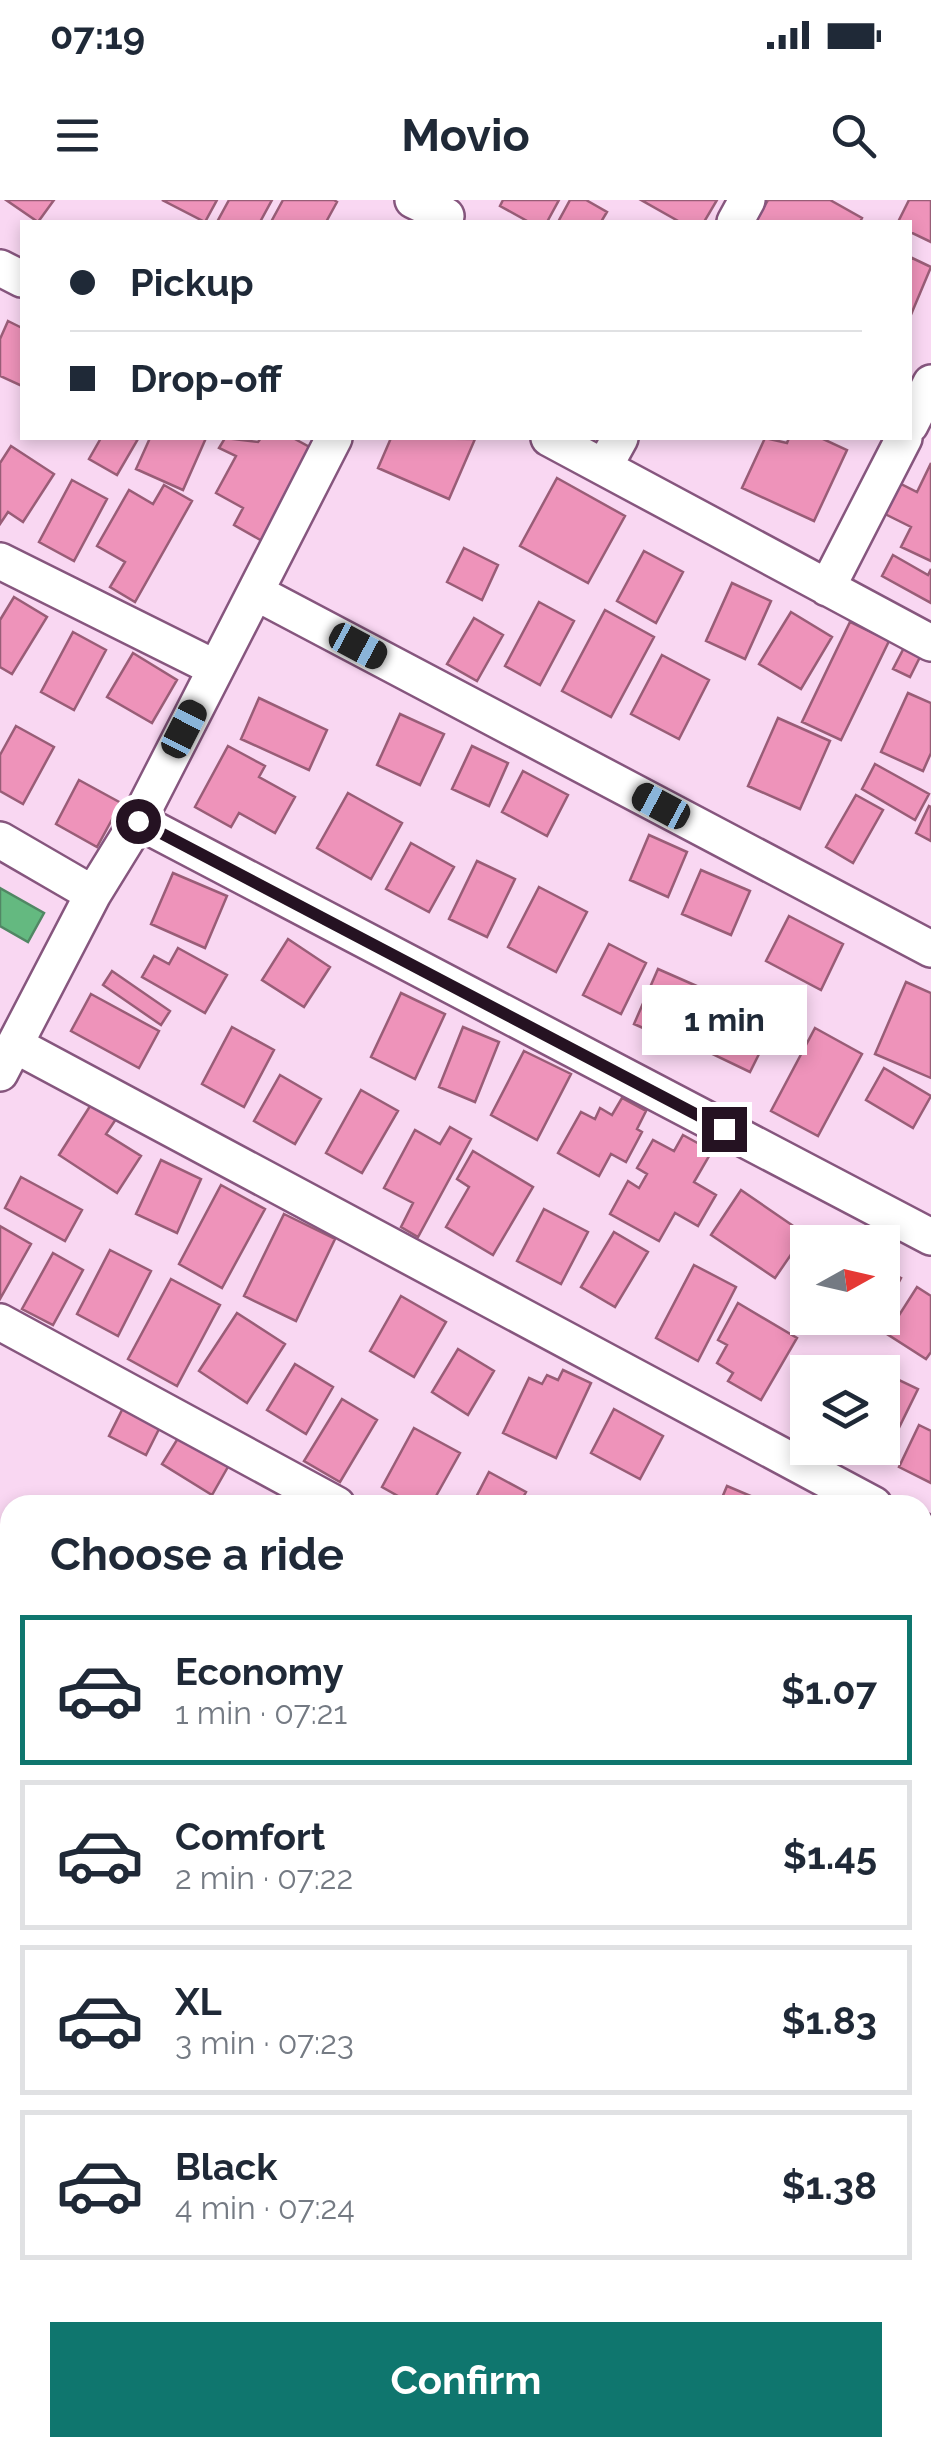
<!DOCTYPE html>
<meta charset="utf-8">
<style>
body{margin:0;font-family:Raleway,sans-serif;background:#f6f6f7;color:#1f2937;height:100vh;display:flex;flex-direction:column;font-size:38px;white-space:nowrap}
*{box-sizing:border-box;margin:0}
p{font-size:32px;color:#747a83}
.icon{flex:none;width:55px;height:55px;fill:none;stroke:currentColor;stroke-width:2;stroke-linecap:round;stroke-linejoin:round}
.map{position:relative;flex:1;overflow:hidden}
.sheet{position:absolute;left:0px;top:1295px;width:932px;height:962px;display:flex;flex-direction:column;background:#fff;border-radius:30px 30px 0 0;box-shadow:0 5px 15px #0003}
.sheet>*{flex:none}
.banner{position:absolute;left:20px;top:20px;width:892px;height:220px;border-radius:0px;box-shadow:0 5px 15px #0003;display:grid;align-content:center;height:220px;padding:0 50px;background:#fff}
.needle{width:65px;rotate:82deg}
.fabs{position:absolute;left:790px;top:1025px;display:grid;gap:20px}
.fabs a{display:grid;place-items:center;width:110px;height:110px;border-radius:0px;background:#fff;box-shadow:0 5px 15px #0003;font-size:50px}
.end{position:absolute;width:45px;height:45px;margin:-22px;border:12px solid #251222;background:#fff;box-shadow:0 0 0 5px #fff}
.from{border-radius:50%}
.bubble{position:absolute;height:70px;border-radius:0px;background:#fff;box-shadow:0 5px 15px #0003;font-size:32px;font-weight:700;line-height:70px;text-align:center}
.car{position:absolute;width:30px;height:60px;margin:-30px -15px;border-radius:12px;box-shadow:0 0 8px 2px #0007;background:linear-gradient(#222 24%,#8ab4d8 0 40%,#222 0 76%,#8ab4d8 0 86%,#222 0)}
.banner b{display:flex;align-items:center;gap:35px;height:95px;font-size:38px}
.banner b+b{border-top:2px solid #e0e1e3}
.banner i{width:25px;height:25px;background:#1f2937}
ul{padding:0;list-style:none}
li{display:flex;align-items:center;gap:30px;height:150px;margin:0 20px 15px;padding:0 30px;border:5px solid #e0e1e3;border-radius:0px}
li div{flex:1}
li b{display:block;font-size:38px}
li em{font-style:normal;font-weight:700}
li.current{border-color:#0f766e}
li>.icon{width:90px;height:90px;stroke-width:1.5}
h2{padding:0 50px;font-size:45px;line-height:120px}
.action{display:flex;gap:20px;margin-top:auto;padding:20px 50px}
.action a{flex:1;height:115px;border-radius:0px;background:#0f766e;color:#fff;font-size:40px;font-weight:700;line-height:115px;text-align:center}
.status{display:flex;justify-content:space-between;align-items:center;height:70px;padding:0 50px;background:#fff;direction:ltr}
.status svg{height:28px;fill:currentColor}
header{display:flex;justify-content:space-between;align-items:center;height:130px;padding:0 50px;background:#fff;font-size:45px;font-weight:700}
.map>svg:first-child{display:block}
.water{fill:#64b980;stroke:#518764;stroke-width:2.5}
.building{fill:#ee93ba;stroke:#995d77;stroke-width:2.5}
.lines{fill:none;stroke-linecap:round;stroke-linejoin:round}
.street-casing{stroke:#86567e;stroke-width:40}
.street{stroke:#fff;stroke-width:35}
.route{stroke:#251222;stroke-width:12}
</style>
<div class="status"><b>07:19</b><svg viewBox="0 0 49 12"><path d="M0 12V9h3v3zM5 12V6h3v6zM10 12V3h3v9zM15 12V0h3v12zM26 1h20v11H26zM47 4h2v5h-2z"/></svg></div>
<header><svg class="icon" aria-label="menu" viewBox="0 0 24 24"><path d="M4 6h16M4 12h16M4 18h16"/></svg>Movio<svg class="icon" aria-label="search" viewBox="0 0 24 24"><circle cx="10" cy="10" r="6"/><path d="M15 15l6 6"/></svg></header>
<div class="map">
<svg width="931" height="2257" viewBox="0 0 931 2257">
<rect width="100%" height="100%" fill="#f9d7f2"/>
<path class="water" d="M0 688 44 713 28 742 0 726Z"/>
<path class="building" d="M6 0H54L38 22Z
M162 0H217L205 22Z
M229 0H272L260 22H217Z
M283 0H334L337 2 326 22H271Z
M503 0H559L547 22H529L500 6Z
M570 0H586L607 12 601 22H558Z
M641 0H717L704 22H680Z
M768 0H830L862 18 860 22H755Z
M909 0H931V42L910 32V22H898Z
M910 57 931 67 910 117Z
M8 121 22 128V186L0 176V139Z
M101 238 138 239 117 275 89 259Z
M150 238H206L183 290 136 269Z
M225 238 258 242 261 238H293L315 250 264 342 234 325 243 308 216 293 236 256 219 248Z
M391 238 475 239 449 299 378 268Z
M765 238 787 243 789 238H821L847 250 814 321 742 288Z
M11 246 54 274 23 322 8 312 0 324V263Z
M931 263V361L901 347 911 327 879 311 893 280 917 292Z
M557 278 625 316 588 383 520 346Z
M72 280 107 299 74 361 39 342Z
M164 285 192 301 135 402 110 387 125 362 97 346 129 290 153 304Z
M464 348 498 365 482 400 447 382Z
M644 351 683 372 656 423 617 401Z
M893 355 928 375 931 369V403L882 376Z
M732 383 771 401 745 459 706 441Z
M14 397 47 417 12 474 0 467V420Z
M539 402 574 421 540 485 505 466Z
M605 410 654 437 611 517 562 491Z
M791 412 832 437 801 489 759 464Z
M474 418 503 435 477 481 447 464Z
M850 422 889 441 841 540 802 522Z
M73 432 106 450 74 510 41 492Z
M907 442 923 451 910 477 893 469Z
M133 453 177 480 152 523 107 497Z
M662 455 709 480 679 539 631 514Z
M908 493 931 503V553L923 571 881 552Z
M259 498 327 530 309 570 241 539Z
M400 514 444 534 420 585 377 565Z
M778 518 830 541 800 609 748 586Z
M16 526 54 547 23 604 0 591V555Z
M228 546 265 566 259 577 295 597 275 633 239 613 231 627 195 607Z
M472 546 508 563 489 606 452 589Z
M875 564 929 594 915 620 862 589Z
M523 571 568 595 547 636 502 612Z
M79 580 121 603 97 647 56 624Z
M348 593 402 623 371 679 317 648Z
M856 595 883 610 853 663 826 647Z
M929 606 931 607V641L916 633Z
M649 635 687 652 668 697 630 680Z
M411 643 454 667 429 712 386 689Z
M477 661 515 679 487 737 449 719Z
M701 670 750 691 731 735 682 714Z
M173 673 227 696 205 748 151 724Z
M539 687 587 712 556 772 508 747Z
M789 716 843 744 821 790 766 761Z
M288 739 330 767 304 807 262 780Z
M609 744 646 763 621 814 583 795Z
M178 748 227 775 205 813 142 777 154 756 169 764Z
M658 769 699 787 675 842 634 824Z
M112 771 170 811 161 825 103 785Z
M906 782 931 793V878L875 854Z
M735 792 779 814 750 872 706 851Z
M401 793 445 814 415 879 371 857Z
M91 794 159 831 139 868 71 831Z
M232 827 274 850 244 907 202 884Z
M463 827 499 842 475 902 439 887Z
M815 828 862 854 818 936 771 911Z
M524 851 571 874 537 940 491 915Z
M884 868 931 896 913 928 866 900Z
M280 875 321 899 295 944 254 921Z
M361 890 398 911 362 973 326 953Z
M622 898 646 911 637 929 642 932 626 962 611 954 599 976 558 953 581 912 595 919 600 908 612 915Z
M92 903 116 919 106 934 141 956 117 993 59 955Z
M450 927 471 939 418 1037 401 1027 413 1003 384 988 415 930 440 944Z
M683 935 712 951 694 982 716 995 698 1026 675 1013 659 1041 610 1014 628 981 639 988 647 974 637 968 653 940 674 951Z
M473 951 533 987 493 1055 446 1027 469 987 457 979Z
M161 960 201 979 177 1033 136 1014Z
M21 977 82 1010 65 1041 5 1008Z
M221 985 265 1009 222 1088 179 1064Z
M741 990 805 1034 775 1078 711 1035Z
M544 1009 588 1032 561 1084 517 1061Z
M284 1014 335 1039 296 1121 244 1096Z
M0 1026 31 1044 0 1099Z
M614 1032 648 1052 615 1107 581 1087Z
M110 1050 151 1071 118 1136 77 1114Z
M53 1053 83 1070 53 1125 22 1109Z
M694 1065 736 1087 698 1161 656 1138Z
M882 1068 901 1078 882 1114Z
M171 1079 220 1105 177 1186 128 1159Z
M917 1087 931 1096V1152L926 1159 887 1134Z
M401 1096 446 1122 414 1177 370 1151Z
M738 1103 797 1138 761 1200 728 1181 733 1173 717 1163 727 1145 718 1140Z
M237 1113 285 1144 247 1203 199 1171Z
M844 1118H881L873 1132Z
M458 1149 494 1171 468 1215 432 1192Z
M859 1161 918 1189 887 1252 878 1248H882V1172H853Z
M295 1164 333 1187 306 1234 267 1210Z
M563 1170 591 1183 556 1258 503 1233 529 1178 542 1184 547 1175 558 1180Z
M342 1199 377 1220 340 1282 304 1261Z
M123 1208 160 1227 146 1255 109 1236Z
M614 1209 663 1236 640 1279 591 1253Z
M919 1225 931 1231V1283L899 1267Z
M414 1228 460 1253 431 1305H414L382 1287Z
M180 1235 229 1265 212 1295 162 1264Z
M489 1272 526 1292 519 1305H472Z
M727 1286 772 1305H719Z
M925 1376 931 1380V1439L922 1434Z
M928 1509 931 1511V1565L922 1560V1519Z
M930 1778 931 1779V1860L922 1854V1789Z
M133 2248H159L166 2257H121Z
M197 2248H248L256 2257H204Z
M297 2248H347L355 2257H286Z
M620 2248H663L654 2257H631Z
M673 2248H707L719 2257H665Z
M731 2248H781L771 2257H740Z"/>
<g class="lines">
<defs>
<path id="street" d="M413 0 446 16
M735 22 747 0
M0 68 22 79
M910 225 931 183
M549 238 931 443
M604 267 620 238
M0 361 215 468
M827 388 904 238
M257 393 931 749
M138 621 931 1037
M0 640 93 694
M17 846 874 1305
M0 873 93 694 138 621 334 238
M0 1122 337 1305
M922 1331 931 1335
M922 1623 931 1628
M922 1719 931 1707
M922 2117 931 2107
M573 2248 584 2257
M83 2257 93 2248
M456 2257 466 2248
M808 2257 817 2248"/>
</defs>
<use href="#street" class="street-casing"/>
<use href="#street" class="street"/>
</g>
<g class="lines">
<path class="route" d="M138 621 724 929"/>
</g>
</svg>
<div class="fabs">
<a><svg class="needle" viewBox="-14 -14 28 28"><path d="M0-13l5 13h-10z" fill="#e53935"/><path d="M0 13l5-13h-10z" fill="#747a83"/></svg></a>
<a><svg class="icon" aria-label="layers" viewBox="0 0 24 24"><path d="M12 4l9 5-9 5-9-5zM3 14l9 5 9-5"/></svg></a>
</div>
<i class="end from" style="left:138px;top:621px"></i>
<i class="end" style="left:724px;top:929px"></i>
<div class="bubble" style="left:642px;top:785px;width:165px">1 min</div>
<i class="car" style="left:358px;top:446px;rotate:118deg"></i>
<i class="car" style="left:184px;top:529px;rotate:27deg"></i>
<i class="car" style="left:661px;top:606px;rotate:298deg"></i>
<div class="banner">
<b><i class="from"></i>Pickup</b>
<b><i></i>Drop-off</b>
</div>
<section class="sheet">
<h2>Choose a ride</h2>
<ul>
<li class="current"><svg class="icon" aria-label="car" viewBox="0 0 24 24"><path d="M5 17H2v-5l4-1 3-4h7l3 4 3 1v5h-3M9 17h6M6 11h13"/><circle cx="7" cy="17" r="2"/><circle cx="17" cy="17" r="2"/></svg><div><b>Economy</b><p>1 min · 07:21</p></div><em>$1.07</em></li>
<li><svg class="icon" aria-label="car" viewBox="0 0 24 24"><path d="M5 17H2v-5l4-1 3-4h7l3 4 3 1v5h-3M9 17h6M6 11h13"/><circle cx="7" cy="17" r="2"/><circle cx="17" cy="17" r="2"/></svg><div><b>Comfort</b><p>2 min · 07:22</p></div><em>$1.45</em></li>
<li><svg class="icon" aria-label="car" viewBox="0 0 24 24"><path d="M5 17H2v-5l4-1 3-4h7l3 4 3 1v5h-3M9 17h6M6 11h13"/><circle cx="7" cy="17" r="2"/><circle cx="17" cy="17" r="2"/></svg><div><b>XL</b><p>3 min · 07:23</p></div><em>$1.83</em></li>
<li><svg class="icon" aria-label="car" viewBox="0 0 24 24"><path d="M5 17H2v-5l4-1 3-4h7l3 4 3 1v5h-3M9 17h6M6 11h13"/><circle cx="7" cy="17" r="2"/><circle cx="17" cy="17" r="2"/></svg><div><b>Black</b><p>4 min · 07:24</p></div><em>$1.38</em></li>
</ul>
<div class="action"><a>Confirm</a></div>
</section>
</div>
